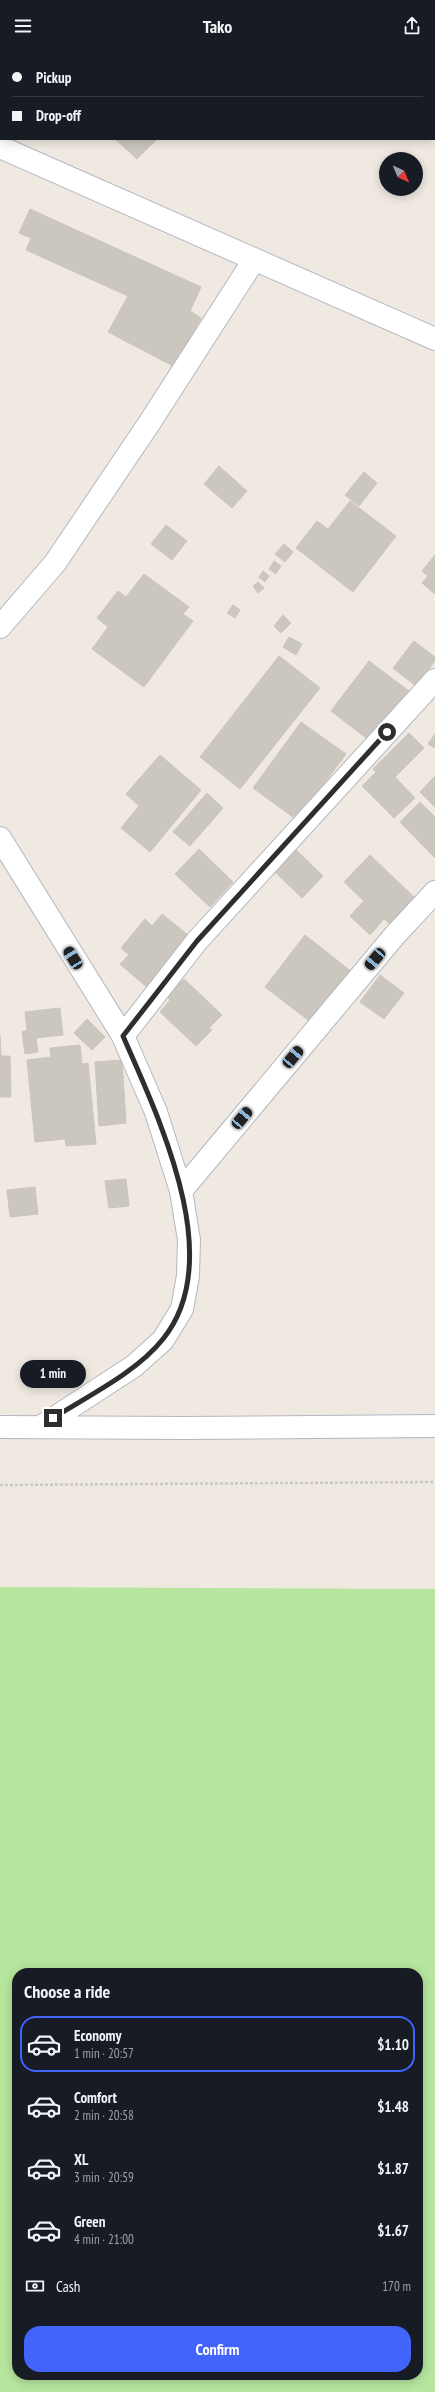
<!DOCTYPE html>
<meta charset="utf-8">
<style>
body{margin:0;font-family:"PT Sans Narrow",sans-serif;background:#20242c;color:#f1f3f6;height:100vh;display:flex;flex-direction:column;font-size:15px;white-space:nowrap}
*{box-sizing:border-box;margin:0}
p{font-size:13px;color:#9ea1a6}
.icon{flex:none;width:22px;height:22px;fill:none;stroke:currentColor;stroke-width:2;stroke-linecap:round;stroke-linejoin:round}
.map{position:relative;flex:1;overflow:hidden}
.sheet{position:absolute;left:12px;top:1916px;width:411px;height:412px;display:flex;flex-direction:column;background:#171b24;border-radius:16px;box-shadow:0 2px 10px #0003}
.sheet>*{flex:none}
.banner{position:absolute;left:0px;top:0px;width:435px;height:88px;box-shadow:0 2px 10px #0003;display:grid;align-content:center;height:88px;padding:0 12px;background:#171b24}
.needle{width:26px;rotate:136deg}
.controls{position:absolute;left:379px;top:100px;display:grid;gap:8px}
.controls a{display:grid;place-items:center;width:44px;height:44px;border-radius:50%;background:#171b24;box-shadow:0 2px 10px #0003;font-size:20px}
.end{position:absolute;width:18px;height:18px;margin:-9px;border:5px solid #2e2e2e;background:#fff;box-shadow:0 0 0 2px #fff}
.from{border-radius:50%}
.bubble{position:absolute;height:28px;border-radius:14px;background:#171b24;box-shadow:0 2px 10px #0003;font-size:13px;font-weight:600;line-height:28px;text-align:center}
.car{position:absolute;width:12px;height:24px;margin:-12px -6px;border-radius:5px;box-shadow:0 0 3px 1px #0007;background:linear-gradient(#222 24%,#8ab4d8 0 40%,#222 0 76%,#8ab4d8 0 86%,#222 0)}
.banner b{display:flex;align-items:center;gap:14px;height:38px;font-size:15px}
.banner b+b{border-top:1px solid #363941}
.banner i{width:10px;height:10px;background:#f1f3f6}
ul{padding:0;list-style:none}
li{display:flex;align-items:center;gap:12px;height:56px;margin:0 8px 6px;padding:0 4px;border:2px solid transparent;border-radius:16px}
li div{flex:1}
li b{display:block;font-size:15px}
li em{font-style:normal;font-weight:600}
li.current{border-color:#4264fb}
li>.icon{width:36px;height:36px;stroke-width:1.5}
h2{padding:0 12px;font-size:18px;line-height:48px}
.pay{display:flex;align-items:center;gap:10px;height:44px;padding:0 12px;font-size:15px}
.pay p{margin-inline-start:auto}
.cta{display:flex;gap:8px;margin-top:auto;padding:8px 12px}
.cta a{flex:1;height:46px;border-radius:16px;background:#4264fb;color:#fff;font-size:16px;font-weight:600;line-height:46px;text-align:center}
header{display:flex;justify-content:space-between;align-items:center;height:52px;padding:0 12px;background:#171b24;font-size:18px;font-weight:600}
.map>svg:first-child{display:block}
.green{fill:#b6e59e;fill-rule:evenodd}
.building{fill:#cbc7bf;stroke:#cbc5ba}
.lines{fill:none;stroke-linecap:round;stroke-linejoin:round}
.street-casing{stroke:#b4b7c1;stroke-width:24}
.path{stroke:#c9c9c9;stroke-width:2.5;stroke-dasharray:3 2;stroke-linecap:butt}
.street{stroke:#fff;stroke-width:22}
.route{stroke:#2e2e2e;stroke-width:5}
</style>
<header><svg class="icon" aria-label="menu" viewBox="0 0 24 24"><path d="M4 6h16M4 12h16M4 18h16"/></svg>Tako<svg class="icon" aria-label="share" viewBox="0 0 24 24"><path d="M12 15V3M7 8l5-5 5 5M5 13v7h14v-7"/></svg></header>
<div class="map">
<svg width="435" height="2340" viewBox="0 0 435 2340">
<rect width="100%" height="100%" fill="#efe9e1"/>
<path class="green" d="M0 1535 435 1537V2340H0ZM17 1921H418V2323H17Z"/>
<path class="building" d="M23 0H85L23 1Z
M170 0H246V1Z
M115 87H157L137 107Z
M30 157 201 235 190 259 201 266 175 315 108 280 128 244 26 198 31 186 19 181Z
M219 414 247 439 232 456 204 432Z
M364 420 377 431 359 454 345 443Z
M350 449 396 484 353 540 296 496 317 469 328 477Z
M166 473 187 489 172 508 151 492Z
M284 492 293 500 285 510 275 502Z
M435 503V542L422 531 428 524 422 519Z
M274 509 281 514 276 522 269 517Z
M263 519 269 524 265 530 259 525Z
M144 522 189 555 183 562 193 569 144 635 92 597 108 575 97 566 118 539 126 545Z
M258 530 264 536 258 541 253 534Z
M233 553 240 558 235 566 227 561Z
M283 563 291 571 281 581 274 574Z
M289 585 302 592 296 603 283 595Z
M414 589 435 605V609L416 634 393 616Z
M279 604 320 636 240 737 200 705Z
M369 609 409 639 370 689 331 659Z
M301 670 346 702 297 768 253 736Z
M409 681 424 696 395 725 415 746 394 766 362 734 376 720 373 717Z
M435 682V696L428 692Z
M160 703 201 738 150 800 121 776 139 754 126 742Z
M435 724V755L420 740Z
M207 741 223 756 190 794 173 780Z
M420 750 435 765V806L400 770Z
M293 795 323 824 302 846 272 817Z
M199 797 233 830 210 855 175 822Z
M370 803 415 846 390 872 384 867 370 883 350 864 364 849 344 830Z
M162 862 193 887 150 938 120 912 129 903 121 896 145 867 152 874Z
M305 883 352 920 312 971 265 935Z
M380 923 404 941 384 967 360 950Z
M184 927 222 963 209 976 212 978 196 994 160 960 170 948 167 944Z
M60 956 63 983 36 986 38 1000 25 1002 22 980 27 978 25 960Z
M87 967 105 985 92 998 74 981Z
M0 984 1 1004H10L11 1045H0Z
M80 993 82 1012 88 1011 96 1092 66 1094 65 1087 35 1090 27 1008 51 1005 50 996Z
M122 1008 126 1071 99 1074 95 1010Z
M126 1127 129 1154 109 1156 105 1129Z
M35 1135 38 1162 10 1165 7 1138Z"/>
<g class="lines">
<defs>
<path id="street" d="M0 95 435 287
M0 575 55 511 150 370 254 208
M0 786 123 984 156 1060 181 1139 189 1188 188 1224 182 1257 163 1288 134 1314 42 1374
M123 984 197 889 435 628
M181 1139 395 883 435 840
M0 1375 183 1376 435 1374"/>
</defs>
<use href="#street" class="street-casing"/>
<path class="path" d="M0 1433 435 1430"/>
<use href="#street" class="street"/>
</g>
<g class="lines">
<path class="route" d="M53 1366C88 1344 137 1320 163 1287 228 1207 158 1065 123 984L197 889 387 680"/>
</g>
</svg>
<div class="controls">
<a><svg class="needle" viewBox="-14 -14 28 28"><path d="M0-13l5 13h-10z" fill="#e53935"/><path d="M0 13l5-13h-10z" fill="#9ea1a6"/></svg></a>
</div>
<i class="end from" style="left:387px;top:680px"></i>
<i class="end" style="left:53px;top:1366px"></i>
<div class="bubble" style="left:20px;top:1308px;width:66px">1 min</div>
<i class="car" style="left:73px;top:906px;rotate:328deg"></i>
<i class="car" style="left:375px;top:907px;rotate:220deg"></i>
<i class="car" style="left:293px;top:1005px;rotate:40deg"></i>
<i class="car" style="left:242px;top:1066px;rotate:40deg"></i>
<div class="banner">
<b><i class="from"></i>Pickup</b>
<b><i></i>Drop-off</b>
</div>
<section class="sheet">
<h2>Choose a ride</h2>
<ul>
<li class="current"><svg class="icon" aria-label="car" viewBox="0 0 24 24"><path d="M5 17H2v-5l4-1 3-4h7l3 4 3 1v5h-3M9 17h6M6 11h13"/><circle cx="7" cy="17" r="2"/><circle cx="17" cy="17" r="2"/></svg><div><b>Economy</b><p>1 min · 20:57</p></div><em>$1.10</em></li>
<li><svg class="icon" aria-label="car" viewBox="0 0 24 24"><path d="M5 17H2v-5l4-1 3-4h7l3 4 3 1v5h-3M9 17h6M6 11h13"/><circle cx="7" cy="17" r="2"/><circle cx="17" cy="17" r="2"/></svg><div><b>Comfort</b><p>2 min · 20:58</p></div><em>$1.48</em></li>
<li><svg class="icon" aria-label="car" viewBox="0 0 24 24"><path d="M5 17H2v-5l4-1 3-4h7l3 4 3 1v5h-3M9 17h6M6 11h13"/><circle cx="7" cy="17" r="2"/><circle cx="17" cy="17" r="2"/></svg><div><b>XL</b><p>3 min · 20:59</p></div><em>$1.87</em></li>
<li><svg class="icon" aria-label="car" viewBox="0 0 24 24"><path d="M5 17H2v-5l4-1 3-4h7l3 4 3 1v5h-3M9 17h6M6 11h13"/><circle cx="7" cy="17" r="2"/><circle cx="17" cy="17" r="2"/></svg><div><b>Green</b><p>4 min · 21:00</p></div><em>$1.67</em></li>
</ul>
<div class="pay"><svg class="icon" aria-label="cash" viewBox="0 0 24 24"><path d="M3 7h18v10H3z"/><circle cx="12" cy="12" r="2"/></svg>Cash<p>170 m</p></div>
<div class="cta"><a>Confirm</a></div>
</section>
</div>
